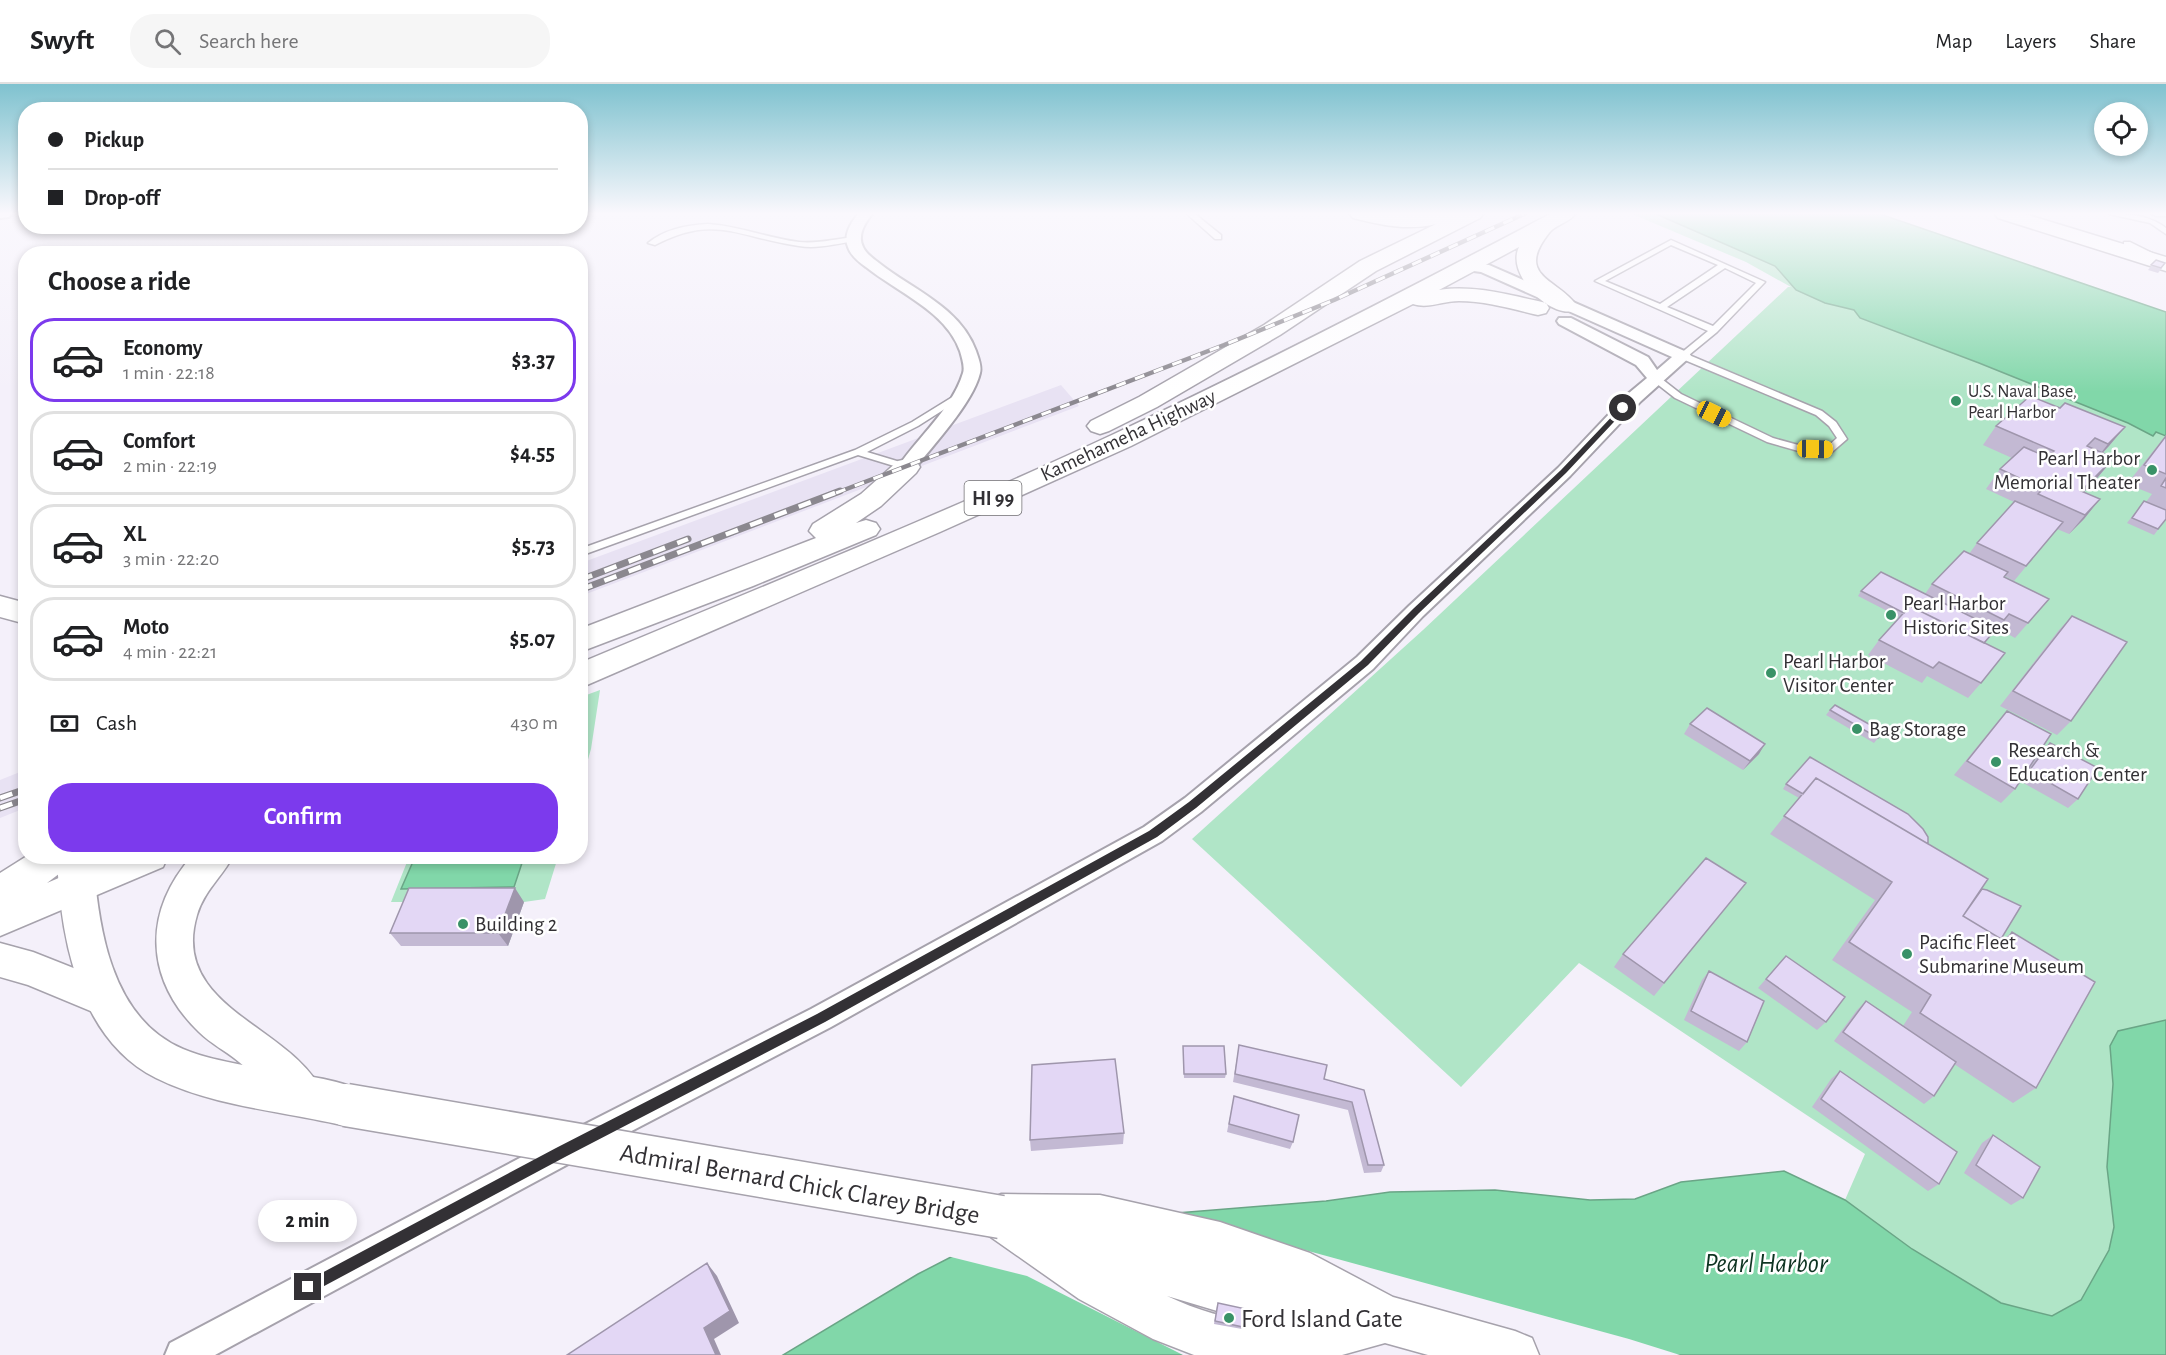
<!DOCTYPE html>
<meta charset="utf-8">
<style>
body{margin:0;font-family:"Alegreya Sans",sans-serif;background:#f6f6f6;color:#202124;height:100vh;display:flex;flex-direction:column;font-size:22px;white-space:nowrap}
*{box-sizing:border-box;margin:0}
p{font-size:20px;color:#757577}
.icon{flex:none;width:33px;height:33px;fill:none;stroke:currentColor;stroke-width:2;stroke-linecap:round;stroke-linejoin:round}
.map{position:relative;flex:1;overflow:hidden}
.drawer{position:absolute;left:18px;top:162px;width:570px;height:618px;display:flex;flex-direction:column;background:#fff;border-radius:24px;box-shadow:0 3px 9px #0003}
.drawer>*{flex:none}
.hud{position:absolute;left:18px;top:18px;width:570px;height:132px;border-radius:24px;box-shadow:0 3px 9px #0003;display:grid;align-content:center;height:132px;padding:0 30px;background:#fff}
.fabs{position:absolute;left:2094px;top:18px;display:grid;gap:12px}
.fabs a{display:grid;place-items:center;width:54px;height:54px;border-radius:50%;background:#fff;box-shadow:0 3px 9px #0003;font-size:30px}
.end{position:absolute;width:27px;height:27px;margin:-14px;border:8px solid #333135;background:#fff;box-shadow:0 0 0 3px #fff}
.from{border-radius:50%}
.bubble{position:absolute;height:42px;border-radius:21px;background:#fff;box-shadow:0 3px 9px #0003;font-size:20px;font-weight:700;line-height:42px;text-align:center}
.car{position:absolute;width:18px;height:36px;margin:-18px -9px;border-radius:8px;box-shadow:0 0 4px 2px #0007;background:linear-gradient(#f5c518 24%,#345 0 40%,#f5c518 0 76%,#345 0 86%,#f5c518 0)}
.hud b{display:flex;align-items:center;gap:21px;height:57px;font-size:22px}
.hud b+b{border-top:2px solid #e0e0e0}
.hud i{width:15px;height:15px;background:#202124}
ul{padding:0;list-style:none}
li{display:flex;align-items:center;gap:18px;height:84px;margin:0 12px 9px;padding:0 18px;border:3px solid #e0e0e0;border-radius:24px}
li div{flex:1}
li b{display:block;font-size:22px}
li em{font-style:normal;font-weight:700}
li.current{border-color:#7c3aed}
li>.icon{width:54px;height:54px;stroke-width:1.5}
h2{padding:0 30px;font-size:27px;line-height:72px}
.pay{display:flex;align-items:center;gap:15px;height:66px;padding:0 30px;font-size:22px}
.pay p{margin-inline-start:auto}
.action{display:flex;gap:12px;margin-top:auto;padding:12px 30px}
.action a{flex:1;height:69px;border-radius:24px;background:#7c3aed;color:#fff;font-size:24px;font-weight:700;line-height:69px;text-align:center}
header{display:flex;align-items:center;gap:36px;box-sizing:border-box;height:84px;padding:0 30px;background:#fff;border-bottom:2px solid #e0e0e0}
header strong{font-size:28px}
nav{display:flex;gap:33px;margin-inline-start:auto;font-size:21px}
.search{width:420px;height:54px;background:#f6f6f6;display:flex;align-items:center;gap:15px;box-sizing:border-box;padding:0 21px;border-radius:24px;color:#757577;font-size:22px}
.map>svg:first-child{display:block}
.built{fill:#e8e2f3}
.green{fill:#b0e5c7}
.water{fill:#81d7a9;stroke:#6aa586;stroke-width:1.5}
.pier{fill:#f4f0fa}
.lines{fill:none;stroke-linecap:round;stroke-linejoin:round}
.lane-casing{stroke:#a6a2ac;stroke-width:3}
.street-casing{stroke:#a6a2ac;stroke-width:4}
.secondary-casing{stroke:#a6a2ac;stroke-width:3}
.primary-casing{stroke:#a6a2ac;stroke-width:3}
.lane{fill:#fff;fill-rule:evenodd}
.street{fill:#fff;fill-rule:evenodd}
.secondary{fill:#fff;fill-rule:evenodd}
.primary{fill:#fff;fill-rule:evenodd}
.rail-far1-casing{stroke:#8b888f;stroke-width:4.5}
.rail-casing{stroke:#8b888f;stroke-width:7}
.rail-far1{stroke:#fff;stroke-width:3;stroke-dasharray:10;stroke-linecap:butt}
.rail{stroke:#fff;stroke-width:4.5;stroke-dasharray:13;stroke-linecap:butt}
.secondary-bridge-casing{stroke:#a6a2ac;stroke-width:45;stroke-linecap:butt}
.secondary-bridge{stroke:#fff;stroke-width:42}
.wall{fill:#c3b9d3}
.shaded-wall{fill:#9f96ac}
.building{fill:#e3d7f5;stroke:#9f96ac;stroke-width:1.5}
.route{fill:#333135}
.poi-dot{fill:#399267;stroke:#fff;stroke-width:2}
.labels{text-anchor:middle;stroke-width:5;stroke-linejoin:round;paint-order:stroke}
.far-poi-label{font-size:18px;fill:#333135;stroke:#fff;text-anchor:start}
.shield{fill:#fff;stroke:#706f72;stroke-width:1.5}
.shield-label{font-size:20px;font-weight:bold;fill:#333135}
.street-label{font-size:21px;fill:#333135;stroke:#fff}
.poi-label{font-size:21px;fill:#333135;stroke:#fff;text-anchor:start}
.near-street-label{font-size:26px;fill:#333135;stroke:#fff}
.near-poi-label{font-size:26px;fill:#333135;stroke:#fff;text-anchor:start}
.near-water-label{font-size:27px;font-style:italic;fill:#0e3422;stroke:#fff}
</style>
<header>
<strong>Swyft</strong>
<div class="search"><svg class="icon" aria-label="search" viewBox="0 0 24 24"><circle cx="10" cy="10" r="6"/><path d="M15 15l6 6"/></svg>Search here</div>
<nav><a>Map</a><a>Layers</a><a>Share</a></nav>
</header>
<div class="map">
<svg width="2166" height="1271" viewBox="0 0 2166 1271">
<rect width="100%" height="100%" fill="#f4f0fa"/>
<path class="built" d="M1061 301 1079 322 581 512V479Z
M25 686V724L0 734V696Z"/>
<path class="green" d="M1632 130H1689L1785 180 1798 206 1825 219 1854 226 1860 234 1979 279 2128 339 2153 352 2156 348 2166 352V936L2118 947 2111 962 2113 1000 2107 1083 2114 1143 2109 1166 2081 1216 2052 1232 2001 1219 1912 1165 1845 1116 1865 1070 1579 879 1461 1003 1192 755 1423 546 1788 203H1791L1746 178Z
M600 606 591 665 581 700V613Z
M409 773H558L545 815 524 818 508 862 419 818H391Z"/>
<path class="water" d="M1656 130H1880L2166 228V352L2156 348 2153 352 2128 339 1979 279 1860 234 1854 226 1825 219 1796 206 1775 182Z
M415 773H524L514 803 401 805Z
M2166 936V1271H783L918 1190 951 1173 1041 1140 1326 1117 1390 1108 1495 1106 1590 1116 1635 1115 1681 1098 1784 1087 1845 1116 1912 1165 2001 1219 2052 1232 2081 1216 2109 1166 2114 1143 2107 1083 2113 1000 2110 962 2118 947Z"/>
<path class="pier" d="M1040 1137 1232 1146 1629 1255 1680 1271H1183L1027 1192 947 1172Z"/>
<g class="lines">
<defs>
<path id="lane" d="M1187 130H1195L1221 151V155H1215Z
M2109 130C2129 129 2150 132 2166 144V150L2150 139Z
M2152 130H2166V132H2156Z
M708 140C739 142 768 154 799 158 817 160 836 155 854 153L858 155 854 157C836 160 817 165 799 162 739 154 715 129 655 161L648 159C665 145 687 141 708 140Z
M1671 156 1765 198 1717 248 1689 271 1822 327 1836 338 1847 355 1832 368H1802L1767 358 1675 314 1652 296V292H1658L1681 310 1773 354 1802 362 1827 363 1837 354 1829 342 1816 331 1680 274V270L1708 247 1595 197ZM1671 161 1718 181 1660 220 1605 197ZM1725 184 1756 199 1713 242 1667 223Z
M2124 158H2130L2166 176V181L2124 162Z
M959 309 962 310V314L918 342 867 368 910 381V385H904L858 371 580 472V465L855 366 912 338Z"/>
<path id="street" d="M0 130H11L9 133 0 134Z
M858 130H872C865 139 857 151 863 163 866 170 874 175 879 179 913 206 960 223 976 267 978 273 982 282 980 289 973 319 933 361 913 387H901L898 383C918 353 952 325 963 289 965 283 962 274 960 267 946 227 897 208 866 183 859 178 851 172 848 163 843 151 851 139 858 130Z
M1464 178 1489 181 1689 269 1691 272 1641 317 1570 392 1423 532 1373 585 1201 728 1162 757 831 943 572 1078 215 1271H165L170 1259 550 1058 811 925 1144 743 1185 714 1357 573 1409 522 1558 384 1629 309 1647 294 1636 281 1559 240 1557 237 1559 234H1571L1648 273 1657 286 1672 273 1481 188 1459 185 1457 182Z"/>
<path id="secondary" d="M1995 130H2025L2166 173V187L1998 134Z
M0 512 26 519V540L0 533Z
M57 772H93C98 842 110 934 183 965 206 975 234 979 259 984 293 990 329 993 361 1006L367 1021 361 1036 346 1042C284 1027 214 1023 156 994 78 955 60 852 57 772Z
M1001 1110 1100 1111 1220 1138 1310 1169 1393 1213 1515 1247 1532 1254 1539 1271H1428L1385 1259 1342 1271H1194L1153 1255 1079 1215 985 1149 978 1133 985 1117ZM1167 1212 1234 1232 1261 1237C1228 1236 1197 1226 1167 1212Z"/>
<path id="primary" d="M1350 130H1483L1480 134 1376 187 1280 251 1157 323 1109 347 1100 350 1091 347 1087 342 1091 337 1139 313 1264 241 1360 177 1436 140C1407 147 1381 141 1353 134Z
M1550 130H1575C1569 139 1556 140 1549 149 1514 193 1559 195 1577 222L1574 227C1548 233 1506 190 1519 163L1439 206C1473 201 1505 210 1538 217L1546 219 1549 224 1546 229 1538 231C1512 225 1485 217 1459 217 1443 217 1428 225 1413 220L1131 362 940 448 580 604V579C758 504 939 432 1114 350 1261 281 1406 206 1550 130Z
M907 375 916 377 920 383 916 389 881 422 856 439 866 436 876 439 880 445 876 451 753 502 580 568V545L816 454 809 447 813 440 861 410 898 377Z
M27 772H73L68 783 47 799 110 772H168L163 783 0 852V789Z
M192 772H233C222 793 204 807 197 831 169 925 294 942 323 1010L317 1024 302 1030C276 1020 261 996 239 978 226 967 211 960 199 948 145 896 142 829 192 772Z
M0 859 33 868 119 902 125 915 119 928 105 933 28 901 0 893Z"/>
</defs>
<use href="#lane" class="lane-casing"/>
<use href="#street" class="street-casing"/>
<use href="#secondary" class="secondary-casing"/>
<use href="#primary" class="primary-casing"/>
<use href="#lane" class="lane"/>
<use href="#street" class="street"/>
<use href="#secondary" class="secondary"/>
<use href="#primary" class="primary"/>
<defs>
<path id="rail-far1" d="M836 409 1224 261 1334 216 1524 130"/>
<path id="rail" d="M580 496 688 455
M580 506 840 407
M0 714 26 705
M0 724 26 715"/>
</defs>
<use href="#rail-far1" class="rail-far1-casing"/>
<use href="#rail" class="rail-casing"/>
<use href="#rail-far1" class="rail-far1"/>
<use href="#rail" class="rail"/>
<defs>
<path id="secondary-bridge" d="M346 1021 1001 1133"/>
</defs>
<use href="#secondary-bridge" class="secondary-bridge-casing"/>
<use href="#secondary-bridge" class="secondary-bridge"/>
</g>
<path class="wall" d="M2156 176 2162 184 2158 189 2148 186Z
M2060 324 2125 343 2103 369 2114 374 2098 393 2084 408 2100 415 2084 435 2069 450 2057 445 2014 497 2005 492 2004 493 2049 515 2015 554 1997 544 1985 559 1981 599 1968 614 1927 592 1922 599 1868 571 1879 556 1899 533 1858 512 1861 507 1925 510 1932 500 1969 470 1977 459 2014 418 1986 405 2000 385 2012 374 1983 361 1996 342Z
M2166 351V435L2154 451 2127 439 2140 422 2146 418 2152 410 2127 400Z
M2072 532 2071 637 2057 651 2000 622 2059 546Z
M1830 626 1883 648 1874 659 1826 631Z
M2007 627 2027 687 2040 669 2050 659 2078 715 2068 724 2020 697 2015 705 2001 719 1954 691 1994 642Z
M1690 640 1759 670 1743 686 1684 650Z
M1786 700 1928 760 1982 805 2001 855 2003 856 2012 848 2036 1004 2013 1019 1954 980 1934 1012 1924 1020 1834 957 1857 926 1866 917 1903 942 1912 928 1832 876 1875 816 1770 750 1799 714 1783 705Z
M1746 799 1654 912 1614 883 1623 870Z
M524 818 508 862H401L390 849Z
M1786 872 1826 938 1817 946 1758 904Z
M1709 887 1747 958 1739 967 1684 936 1702 896Z
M1239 961 1324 995 1364 1006 1384 1081 1381 1088 1364 1089 1348 1026 1233 998Z
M1183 962 1226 990 1225 994H1184Z
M1840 987 1939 1100 1928 1107 1812 1023 1831 995Z
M1234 1012 1293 1058 1290 1065 1227 1048Z
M1124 1049 1123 1060 1031 1067 1030 1056Z
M1993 1051 2023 1114 2011 1121 1964 1089 1982 1059Z
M1217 1222 1243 1243 1242 1245 1214 1240Z"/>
<path class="shaded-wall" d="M2125 343 2109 362 2093 379 2108 360Z
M2114 374 2098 393 2069 424 2081 407Z
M2100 415 2084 435 2069 450 2085 431Z
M1765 660 1759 670 1743 686 1750 677Z
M515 804 524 818 508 862 498 849Z
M707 1179 717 1192 739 1239 714 1255 721 1271H716L704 1244Z"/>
<path class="building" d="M2156 176 2165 179 2161 184 2151 181Z
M2030 312 2060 324 2065 319 2125 343 2108 360 2095 354 2087 362 2114 374 2081 407 2100 415 2085 431 2038 410 2043 405 2000 385 2024 363 2047 373 2054 367 1996 342Z
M2166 352V390L2144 381Z
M2166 394V404L2161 402Z
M2015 417 2063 438 2026 482 1977 459Z
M2144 417 2166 426V435L2158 445 2132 434Z
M1964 467 2008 488 2004 493 2049 515 2028 539 2009 530 2004 536 1932 500Z
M1881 488 1996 545 1984 559 1910 522 1904 529 1861 507Z
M1910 522 2005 569 1981 599 1939 578 1933 584 1879 556Z
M2072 532 2127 558 2071 637 2013 607Z
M1835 621 1883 648 1878 654 1830 626Z
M1707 624 1765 660 1750 677 1690 640Z
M2007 627 2051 650 2015 705 1967 677Z
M2050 659 2098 684 2078 715 2029 687Z
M1810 673 1908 730 1923 745 1928 753V760L1816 694 1803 710 1786 700Z
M1816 694 1988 795 1963 832 2006 858 2012 848 2095 898 2036 1004 1920 929 1931 911 1849 858 1892 798 1784 732Z
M1706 774 1746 799 1664 899 1623 870Z
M409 804H515L498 849H390Z
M1982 805 1987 806 2021 822 2001 855 1963 832Z
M1786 872 1845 913 1826 938 1766 895Z
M1709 887 1764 917 1747 958 1691 927Z
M1866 917 1956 978 1934 1012 1843 948Z
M1239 961 1327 981 1324 995 1364 1006 1384 1081H1368L1352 1018 1235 990Z
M1183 962H1224L1226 990H1184Z
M1115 975 1124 1049 1030 1056 1032 981Z
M1840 987 1957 1068 1939 1100 1821 1015Z
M1234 1012 1299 1031 1293 1058 1229 1040Z
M1993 1051 2040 1083 2023 1114 1976 1081Z
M707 1179 730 1227 704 1244 716 1271H567Z
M1218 1219 1246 1225 1243 1243 1215 1237Z"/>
<linearGradient id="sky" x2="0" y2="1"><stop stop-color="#7fc2cf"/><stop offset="0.42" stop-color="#faf8fd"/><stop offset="1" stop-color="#faf8fd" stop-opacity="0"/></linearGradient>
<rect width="2166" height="308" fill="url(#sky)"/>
<path class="route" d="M1621 323 1627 324 1566 389 1419 529 1368 581 1196 724 1157 753 825 938 565 1073 313 1208 308 1210 303 1208 301 1203 303 1199 556 1064 817 930 1149 747 1189 718 1361 577 1413 525 1561 386Z"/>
<g class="poi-dot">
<circle cx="1956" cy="317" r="6"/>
<circle cx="2152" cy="386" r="6"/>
<circle cx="1891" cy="531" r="6"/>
<circle cx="1771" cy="589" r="6"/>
<circle cx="1857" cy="645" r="6"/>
<circle cx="1996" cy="678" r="6"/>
<circle cx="463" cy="840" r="6"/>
<circle cx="1907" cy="870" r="6"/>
<circle cx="1229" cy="1234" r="6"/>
</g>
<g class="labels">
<g class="far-poi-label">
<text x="1968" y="313">U.S. Naval Base,<tspan x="1968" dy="21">Pearl Harbor</tspan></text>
</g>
<rect class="shield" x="964.5" y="397" width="57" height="34" rx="4.5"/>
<g class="shield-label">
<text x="993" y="421">HI 99</text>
</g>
<g class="street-label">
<text transform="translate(1128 351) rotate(-25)" y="7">Kamehameha Highway</text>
</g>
<g class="poi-label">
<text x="2140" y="381" text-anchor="end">Pearl Harbor<tspan x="2140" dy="24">Memorial Theater</tspan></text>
<text x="1903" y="526">Pearl Harbor<tspan x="1903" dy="24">Historic Sites</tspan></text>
<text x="1783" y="584">Pearl Harbor<tspan x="1783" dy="24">Visitor Center</tspan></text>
<text x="1869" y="652">Bag Storage</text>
<text x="2008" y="673">Research &amp;<tspan x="2008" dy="24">Education Center</tspan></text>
<text x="475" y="847">Building 2</text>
<text x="1919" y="865">Pacific Fleet<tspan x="1919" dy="24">Submarine Museum</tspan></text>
</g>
<g class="near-street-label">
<text transform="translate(800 1099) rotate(10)" y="9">Admiral Bernard Chick Clarey Bridge</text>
</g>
<g class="near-poi-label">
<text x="1241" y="1243">Ford Island Gate</text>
</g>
<g class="near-water-label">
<text x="1766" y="1188">Pearl Harbor</text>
</g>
</g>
</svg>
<div class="fabs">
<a><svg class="icon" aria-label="locate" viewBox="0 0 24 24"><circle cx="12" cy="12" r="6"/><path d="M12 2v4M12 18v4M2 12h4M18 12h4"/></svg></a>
</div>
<i class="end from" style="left:1623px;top:324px"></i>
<i class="end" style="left:308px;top:1203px"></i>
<div class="bubble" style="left:258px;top:1116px;width:99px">2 min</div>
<i class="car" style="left:1714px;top:330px;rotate:116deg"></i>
<i class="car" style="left:1815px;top:365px;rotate:91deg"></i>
<div class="hud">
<b><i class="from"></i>Pickup</b>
<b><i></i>Drop-off</b>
</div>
<section class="drawer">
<h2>Choose a ride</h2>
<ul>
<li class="current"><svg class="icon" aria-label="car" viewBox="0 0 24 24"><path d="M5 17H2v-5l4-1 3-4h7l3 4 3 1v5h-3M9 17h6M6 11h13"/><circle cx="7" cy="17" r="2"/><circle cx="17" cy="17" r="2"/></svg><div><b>Economy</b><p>1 min · 22:18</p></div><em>$3.37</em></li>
<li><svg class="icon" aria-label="car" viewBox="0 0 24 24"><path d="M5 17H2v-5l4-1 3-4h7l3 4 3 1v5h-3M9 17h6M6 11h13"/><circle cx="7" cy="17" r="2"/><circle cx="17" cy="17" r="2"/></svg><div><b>Comfort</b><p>2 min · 22:19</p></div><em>$4.55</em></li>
<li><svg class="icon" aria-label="car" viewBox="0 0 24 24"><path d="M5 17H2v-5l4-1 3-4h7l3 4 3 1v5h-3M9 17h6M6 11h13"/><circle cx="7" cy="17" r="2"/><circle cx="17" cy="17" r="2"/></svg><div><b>XL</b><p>3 min · 22:20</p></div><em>$5.73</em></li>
<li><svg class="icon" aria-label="car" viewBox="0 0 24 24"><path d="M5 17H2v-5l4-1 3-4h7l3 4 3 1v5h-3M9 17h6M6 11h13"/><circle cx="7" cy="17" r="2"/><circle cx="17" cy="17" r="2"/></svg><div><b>Moto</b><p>4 min · 22:21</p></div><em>$5.07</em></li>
</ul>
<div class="pay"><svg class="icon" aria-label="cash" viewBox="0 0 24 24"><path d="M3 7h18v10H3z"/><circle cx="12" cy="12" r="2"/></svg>Cash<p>430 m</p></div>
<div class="action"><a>Confirm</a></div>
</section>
</div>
